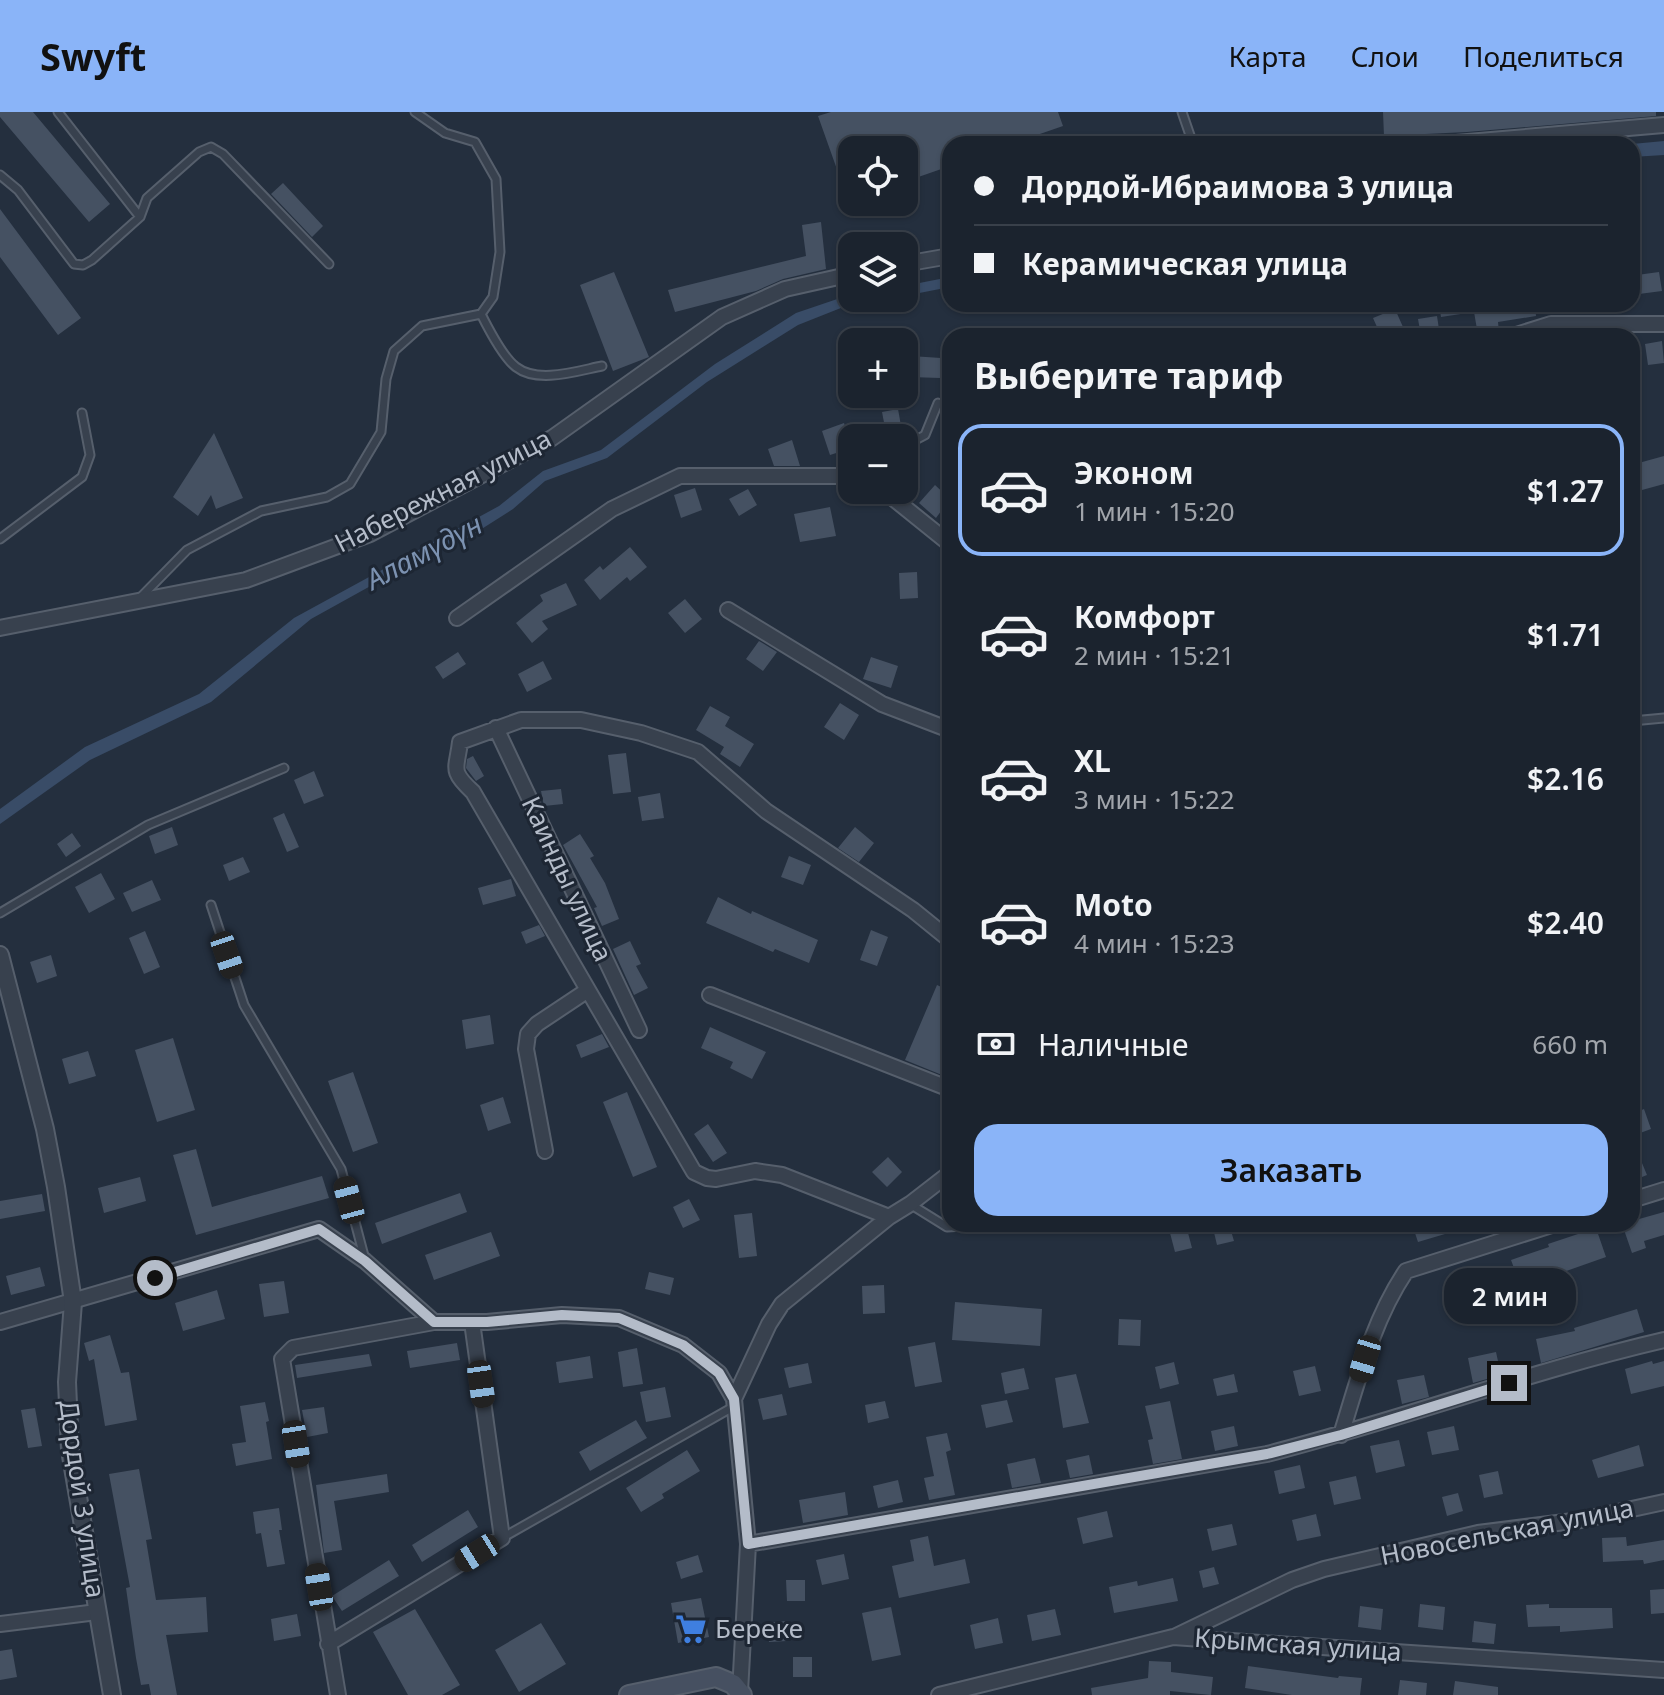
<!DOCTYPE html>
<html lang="ru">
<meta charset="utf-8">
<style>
body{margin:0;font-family:"Noto Sans",sans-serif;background:#282f3a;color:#f1f3f6;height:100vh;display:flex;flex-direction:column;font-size:30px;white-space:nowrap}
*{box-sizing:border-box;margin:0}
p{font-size:26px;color:#a0a4aa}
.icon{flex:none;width:44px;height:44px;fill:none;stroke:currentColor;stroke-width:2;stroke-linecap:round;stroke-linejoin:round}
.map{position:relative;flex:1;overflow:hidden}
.panel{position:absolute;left:942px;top:216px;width:698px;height:904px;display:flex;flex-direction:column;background:#1b232e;border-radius:24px;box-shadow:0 2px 6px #0004,0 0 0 2px #39404a}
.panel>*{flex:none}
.banner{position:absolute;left:942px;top:24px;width:698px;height:176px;border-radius:24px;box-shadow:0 2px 6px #0004,0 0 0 2px #39404a;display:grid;align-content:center;height:176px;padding:0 32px;background:#1b232e}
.fabs{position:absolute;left:838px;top:24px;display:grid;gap:16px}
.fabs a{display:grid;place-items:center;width:80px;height:80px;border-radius:16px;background:#1b232e;box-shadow:0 2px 6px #0004,0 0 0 2px #39404a;font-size:40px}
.end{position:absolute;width:36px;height:36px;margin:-18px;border:10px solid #b4bcc9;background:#111;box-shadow:0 0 0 4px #111}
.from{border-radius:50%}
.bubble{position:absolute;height:56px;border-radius:24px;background:#1b232e;box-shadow:0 2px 6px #0004,0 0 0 2px #39404a;font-size:26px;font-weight:600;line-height:56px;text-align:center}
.car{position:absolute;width:24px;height:48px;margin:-24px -12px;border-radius:10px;box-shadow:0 0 6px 2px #0007;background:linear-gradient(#222 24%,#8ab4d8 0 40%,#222 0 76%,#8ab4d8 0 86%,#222 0)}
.banner b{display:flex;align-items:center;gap:28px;height:76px;font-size:30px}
.banner b+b{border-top:2px solid #39404a}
.banner i{width:20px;height:20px;background:#f1f3f6}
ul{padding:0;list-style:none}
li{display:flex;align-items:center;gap:24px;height:132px;margin:0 16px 12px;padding:0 16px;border:4px solid transparent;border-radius:24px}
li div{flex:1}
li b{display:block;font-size:30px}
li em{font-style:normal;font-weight:600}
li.selected{border-color:#8ab4f8}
li>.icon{width:72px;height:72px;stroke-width:1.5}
h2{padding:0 32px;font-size:36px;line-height:96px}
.pay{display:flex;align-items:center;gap:20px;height:88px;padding:0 32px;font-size:30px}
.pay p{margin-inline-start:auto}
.cta{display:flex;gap:16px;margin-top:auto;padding:16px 32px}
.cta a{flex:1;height:92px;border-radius:24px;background:#8ab4f8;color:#111;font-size:32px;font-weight:600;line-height:92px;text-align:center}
header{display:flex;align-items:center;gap:48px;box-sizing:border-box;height:112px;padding:0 40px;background:#8ab4f8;color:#111}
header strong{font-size:38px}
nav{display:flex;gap:44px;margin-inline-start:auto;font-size:28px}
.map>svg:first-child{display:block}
.water{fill:#394c67}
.building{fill:#455162}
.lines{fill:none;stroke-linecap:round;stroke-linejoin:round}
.service-casing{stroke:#565f6c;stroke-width:11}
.minor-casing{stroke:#565f6c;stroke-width:18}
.tertiary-casing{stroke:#565f6c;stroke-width:20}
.secondary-casing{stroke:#565f6c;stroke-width:22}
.service{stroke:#38414e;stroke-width:7}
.minor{stroke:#38414e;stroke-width:14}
.tertiary{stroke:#38414e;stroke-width:16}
.secondary{stroke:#465061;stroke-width:18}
.route{stroke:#b4bcc9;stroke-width:10}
.labels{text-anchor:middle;stroke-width:6;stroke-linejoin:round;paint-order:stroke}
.street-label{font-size:26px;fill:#b4bcc9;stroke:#1d2633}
.poi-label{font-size:26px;fill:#b4bcc9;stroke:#1d2633;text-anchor:start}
.water-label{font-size:28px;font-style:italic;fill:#7c92b1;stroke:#1d2633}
</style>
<header>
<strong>Swyft</strong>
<nav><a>Карта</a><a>Слои</a><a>Поделиться</a></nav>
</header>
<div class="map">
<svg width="1664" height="1583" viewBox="0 0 1664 1583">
<rect width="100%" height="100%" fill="#242f3e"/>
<path class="water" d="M1664 29V43L1632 45V32Z
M950 165V175L904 184V174Z
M852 182V186H883L861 188 798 213 707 270 607 346 545 369 513 397 469 425 403 456 311 507 211 590 90 648 0 712V697L85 635 199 582 294 506 499 394 543 359 601 338 715 252 796 201Z"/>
<path class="building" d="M0 0H33L110 92 89 110 0 5Z
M831 0H1058L1063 14 1011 32H950V54L904 70V38H852L850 94 818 4Z
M1383 0H1656V4L1467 20 1384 24Z
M283 71 323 114 312 125 271 82Z
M0 97 81 206 58 223 0 145Z
M821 110 826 157 783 167 756 179 675 200 668 178 806 144 802 113Z
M614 160 649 245 613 259 580 173Z
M1659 160 1662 179 1639 182 1637 163Z
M1439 192H1476V197L1512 192H1535L1536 204 1498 210 1499 220 1478 223 1474 200 1441 205Z
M1395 197 1403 215 1381 224 1373 206Z
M1437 204 1440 224H1421L1418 207Z
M1662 229 1664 251 1648 253 1645 232Z
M911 244 941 246 940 266 910 265Z
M898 297 903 325 887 326 882 300Z
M844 311 852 336 830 343 822 319Z
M214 321 243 386 216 397 211 383 198 404 173 385Z
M792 328 800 354H774L768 337Z
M1664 344V372L1642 378 1635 352Z
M935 373 950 387 936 406 919 391Z
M695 376 702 398 681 406 674 383Z
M748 377 757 393 739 404 729 387Z
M830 395 836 424 800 430 794 402Z
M630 435 647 455 630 469 627 465 600 488 584 468 600 454 603 458Z
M917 460 918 486 900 487 899 461Z
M566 471 577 493 542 509 548 517 532 531 516 511 543 489 540 483Z
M685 487 702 507 685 521 668 501Z
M759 529 777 540 763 559 746 547Z
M458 540 466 552 443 567 435 555Z
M871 545 898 554 891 576 863 567Z
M543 549 552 567 527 580 518 562Z
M840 591 859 603 844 628 824 615Z
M710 594 730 605 725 614 754 632 740 655 720 642 724 635 696 618Z
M626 641 631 680 613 682 608 643Z
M473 644 484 664 476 669 466 656 467 647Z
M314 659 324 684 304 692 294 668Z
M561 677 563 692 544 694 541 679Z
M660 681 664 706 642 709 638 685Z
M284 701 299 735 287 740 273 706Z
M172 715 178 733 155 742 149 724Z
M855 715 874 731 859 750 838 736Z
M72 721 81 734 66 745 57 732Z
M580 722 594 744 590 746 605 771 619 807 602 814 594 796 597 795 563 733Z
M789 744 811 753 803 773 781 765Z
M243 745 250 760 229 769 223 753Z
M101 761 115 787 89 801 75 775Z
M511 767 516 784 483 793 478 776Z
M152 768 161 788 132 800 123 781Z
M718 785 751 802 752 799 818 828 809 851 775 837 773 840 706 811Z
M539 813 545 824 526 832 521 820Z
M871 818 888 825 877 854 860 848Z
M145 819 160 855 144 862 129 826Z
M630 829 641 852 636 854 648 876 634 883 613 837Z
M51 843 57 864 37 871 30 850Z
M937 873 950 879V944L942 963 905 948Z
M490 903 494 932 466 937 462 908Z
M710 915 766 940 752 967 730 956 733 950 701 936Z
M602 922 609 935 581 946 576 933Z
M173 926 195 998 157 1010 135 938Z
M88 939 96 964 69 972 62 947Z
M353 960 378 1031 353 1040 328 969Z
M627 980 657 1055 633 1065 603 990Z
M503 985 511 1011 488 1019 480 993Z
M1644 997 1651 1017 1632 1024V1002Z
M708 1012 727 1041 713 1050 694 1022Z
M1632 1027 1647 1063 1632 1069Z
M196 1037 212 1095 322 1064 329 1086 196 1123 173 1043Z
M888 1045 902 1060 887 1075 872 1060Z
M140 1065 146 1089 104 1101 98 1076Z
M460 1081 467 1100 382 1132 375 1111Z
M42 1082 45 1099 0 1107V1089Z
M689 1087 700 1108 683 1116 673 1095Z
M1664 1100V1123L1644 1129 1646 1136 1632 1141 1622 1112H1632V1109Z
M752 1101 757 1144 739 1146 734 1103Z
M1212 1112H1229L1234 1129 1217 1133Z
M1412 1112H1441L1445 1122 1418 1130Z
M1596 1116 1606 1145 1521 1175 1511 1148 1549 1135 1548 1132Z
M1187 1117 1192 1136 1175 1140 1170 1121Z
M491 1120 500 1144 434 1168 425 1143Z
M40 1155 45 1174 11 1183 6 1164Z
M649 1160 674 1166 670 1183 645 1177Z
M284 1169 289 1201 264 1205 259 1172Z
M884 1173 885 1201 863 1202 862 1174Z
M217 1178 225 1207 183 1219 175 1191Z
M955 1190 1042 1197 1040 1234 952 1228Z
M1637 1197 1644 1220 1541 1251 1536 1227 1575 1219 1574 1216Z
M1119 1207 1141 1208 1140 1234 1118 1233Z
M110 1223 121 1261 129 1260 137 1308 105 1314 94 1247 89 1249 84 1231Z
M935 1230 942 1270 915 1275 908 1235Z
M457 1231 460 1248 410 1256 407 1239Z
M637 1236 643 1272 623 1275 618 1240Z
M1496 1240 1501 1263 1473 1271 1468 1246Z
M369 1242 372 1254 297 1266 295 1253Z
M590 1244 593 1266 559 1271 556 1250Z
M1652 1249 1653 1252 1664 1249V1274L1631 1282 1625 1257Z
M1174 1250 1179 1272 1160 1277 1155 1255Z
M808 1251 812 1271 789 1276 784 1256Z
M1315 1254 1321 1279 1299 1284 1293 1259Z
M1024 1256 1029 1277 1005 1282 1001 1261Z
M1076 1262 1089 1311 1063 1316 1055 1266Z
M1234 1262 1238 1280 1217 1284 1213 1267Z
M1424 1263 1429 1285 1402 1292 1397 1268Z
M665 1275 671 1305 646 1310 640 1280Z
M782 1282 787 1303 763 1308 758 1287Z
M1007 1288 1013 1310 986 1316 981 1293Z
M885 1289 889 1306 868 1311 865 1293Z
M1170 1289 1182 1347 1153 1352 1148 1328 1153 1327 1145 1294Z
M265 1290 269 1309 266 1310 272 1347 236 1354 232 1332 246 1330 240 1294Z
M324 1295 328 1321 307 1325 302 1298Z
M35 1296 42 1334 28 1336 21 1298Z
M636 1308 647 1326 590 1359 579 1340Z
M1234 1314 1238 1334 1215 1339 1211 1319Z
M1454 1314 1459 1338 1432 1343 1427 1320Z
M947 1321 951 1338 946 1340 955 1383 929 1388 924 1366 934 1364 926 1325Z
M1399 1328 1405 1354 1376 1361 1370 1334Z
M1639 1333 1644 1354 1598 1366 1592 1348Z
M687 1338 700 1359 662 1382 664 1386 641 1400 626 1376Z
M1089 1343 1093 1362 1070 1366 1066 1348Z
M1035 1346 1041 1371 1012 1376 1007 1352Z
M1300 1353 1305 1376 1279 1382 1274 1359Z
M139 1357 152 1427 146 1428 156 1488 206 1485 208 1520 166 1523 177 1583H151L149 1572 141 1573 136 1546 126 1476 130 1475 109 1362Z
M1498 1359 1503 1382 1484 1386 1479 1363Z
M387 1362 389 1380 334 1389 342 1438 324 1441 316 1373Z
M1356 1364 1361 1387 1334 1393 1329 1370Z
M898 1368 903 1390 878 1396 873 1374Z
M845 1380 848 1403 803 1411 799 1388Z
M1458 1381 1463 1399 1447 1404 1442 1385Z
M279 1396 282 1418H279L285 1452 267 1455 261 1421 256 1422 253 1400Z
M468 1398 478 1415 422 1450 412 1433Z
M1107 1399 1113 1425 1083 1432 1077 1406Z
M1316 1402 1321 1424 1297 1429 1292 1408Z
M1232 1412 1237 1433 1212 1439 1207 1417Z
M928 1424 934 1454 965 1447 970 1471 899 1486 892 1454 914 1449 910 1428Z
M1626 1425 1627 1434 1664 1428V1448L1644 1452 1643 1448 1603 1450 1602 1426Z
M844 1442 849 1467 822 1473 816 1448Z
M698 1443 703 1460 681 1467 676 1450Z
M389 1448 399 1464 342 1499 332 1484Z
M1214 1455 1219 1472 1203 1476 1199 1459Z
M1173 1466 1178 1489 1114 1501 1109 1475 1137 1469 1138 1474Z
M786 1468H805V1489H787Z
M1664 1477V1501L1651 1502 1650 1478Z
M701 1486 709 1525 678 1531 671 1491Z
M1420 1492 1445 1495 1443 1518 1418 1515Z
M1549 1492V1496H1612L1613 1516 1560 1520V1514L1528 1515 1526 1493Z
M1360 1494 1383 1497 1381 1518 1358 1515Z
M891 1495 901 1543 872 1549 862 1501Z
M415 1497 460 1573 442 1583H408L373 1520Z
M1055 1497 1061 1523 1032 1529 1027 1503Z
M297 1502 301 1524 274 1529 271 1507Z
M998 1506 1003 1531 975 1537 970 1513Z
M785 1509 787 1529 769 1530 767 1511Z
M1474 1509 1496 1512 1494 1532 1472 1530Z
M541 1511 566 1552 519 1580 495 1538Z
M12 1537 17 1565 0 1568V1539Z
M793 1545H812V1565H793Z
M1149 1549 1171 1550V1560L1213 1565 1211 1583 1170 1579V1583H1092L1091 1576 1148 1566Z
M1248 1554 1338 1566 1339 1564 1362 1566 1360 1583H1292L1245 1576Z
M1400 1568 1427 1571 1426 1583H1398Z
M1455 1569 1498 1575V1583H1453Z"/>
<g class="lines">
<defs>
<path id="service" d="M58 0 140 105
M1182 0 1193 32
M0 63 18 78 74 152 83 153 92 148 140 105 147 86 199 40 211 35 223 42 329 152
M481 202C488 216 504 246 516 255 538 272 577 259 602 254
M904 334 925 323 938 291
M0 427 82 365 90 343 82 301
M139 487 187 438 261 399 327 385 350 372 381 320 386 267 394 239 422 214 481 202 493 185 500 140 496 67 475 30 445 21 415 0
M1632 609 1664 606
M211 793 244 893 341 1057 364 1144
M0 801 148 713 284 656
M910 1092 947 1115 1000 1112
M502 1426 733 1295"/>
<path id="minor" d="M1444 32 1664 13
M904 152 950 144
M1513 224 1551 212H1664
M883 378 950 432
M728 498 882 592 950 618
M457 506 612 397 680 364H852
M0 516 246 468 370 422 552 326 722 205 785 177 852 162
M496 616 639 918
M588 878 694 1060 707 1066 716 1067 755 1059 782 1063 889 1105
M710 883 950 977
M545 1039 526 937 528 922 537 912 588 878 473 680C449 658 457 657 460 630L521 608H581L641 621 698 640 766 699 913 798 950 828
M1632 1088 1664 1078
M0 1210 319 1117 365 1149 434 1210H487L562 1203 619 1206 683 1233 719 1261 734 1287
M1341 1323C1358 1268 1373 1208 1406 1159L1555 1112
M748 1432 1267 1342C1401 1308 1530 1259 1664 1228
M0 1512 97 1500
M1174 1525 1292 1468 1324 1457 1478 1421 1581 1408 1664 1390
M328 1532 502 1426 472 1210
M740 1580 748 1432 734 1287 769 1212 782 1192 889 1105 910 1092 950 1061
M338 1583 282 1247 293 1236 434 1210
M939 1583 1173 1525 1664 1558"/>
<path id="tertiary" d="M0 843 45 1017 56 1075 73 1190 67 1270 70 1338 112 1583"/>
<path id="secondary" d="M629 1583 716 1565 733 1572 742 1583"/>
</defs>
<use href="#service" class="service-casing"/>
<use href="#minor" class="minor-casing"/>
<use href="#tertiary" class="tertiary-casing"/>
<use href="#secondary" class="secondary-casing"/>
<use href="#service" class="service"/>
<use href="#minor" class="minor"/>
<use href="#tertiary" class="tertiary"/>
<use href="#secondary" class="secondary"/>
</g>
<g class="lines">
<path class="route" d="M155 1166 319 1117 365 1149 434 1210H487L562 1203 619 1206 683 1233 719 1261 734 1287 748 1432 1267 1342 1341 1323 1509 1271"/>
</g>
<defs>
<symbol id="supermarket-bare" viewBox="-9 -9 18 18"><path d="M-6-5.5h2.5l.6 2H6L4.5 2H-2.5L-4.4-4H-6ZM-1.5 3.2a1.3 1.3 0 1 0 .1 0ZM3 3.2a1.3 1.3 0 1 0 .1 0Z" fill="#3f7fe0" stroke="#1d2633" stroke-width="2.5" paint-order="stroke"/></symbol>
</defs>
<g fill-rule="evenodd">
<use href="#supermarket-bare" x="669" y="1495" width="44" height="44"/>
</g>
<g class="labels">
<g class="street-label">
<text transform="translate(443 379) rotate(-27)" y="9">Набережная улица</text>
<text transform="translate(567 767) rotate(65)" y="9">Каинды улица</text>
<text transform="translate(82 1387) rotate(82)" y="9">Дордой 3 улица</text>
<text transform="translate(1507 1420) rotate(-11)" y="9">Новосельская улица</text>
<text transform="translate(1298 1533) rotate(4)" y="9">Крымская улица</text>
</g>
<g class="poi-label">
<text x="715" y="1526">Береке</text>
</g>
<g class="water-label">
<text transform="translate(424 440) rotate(-28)" y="10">Аламүдүн</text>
</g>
</g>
</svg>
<div class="fabs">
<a><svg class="icon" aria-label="locate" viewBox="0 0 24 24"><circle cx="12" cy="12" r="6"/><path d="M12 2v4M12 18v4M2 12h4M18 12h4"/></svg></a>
<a><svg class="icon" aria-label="layers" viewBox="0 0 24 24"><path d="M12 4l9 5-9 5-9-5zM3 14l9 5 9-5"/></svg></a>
<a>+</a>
<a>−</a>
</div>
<i class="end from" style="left:155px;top:1166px"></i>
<i class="end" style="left:1509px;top:1271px"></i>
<div class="bubble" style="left:1444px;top:1156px;width:132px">2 мин</div>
<i class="car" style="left:227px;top:843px;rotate:161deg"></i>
<i class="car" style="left:349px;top:1088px;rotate:345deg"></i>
<i class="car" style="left:1365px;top:1247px;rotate:197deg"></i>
<i class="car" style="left:481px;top:1272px;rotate:172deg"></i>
<i class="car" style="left:296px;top:1332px;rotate:171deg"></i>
<i class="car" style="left:477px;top:1441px;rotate:238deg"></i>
<i class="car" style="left:319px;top:1475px;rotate:351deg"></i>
<div class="banner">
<b><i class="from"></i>Дордой-Ибраимова 3 улица</b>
<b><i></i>Керамическая улица</b>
</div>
<section class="panel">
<h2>Выберите тариф</h2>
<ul>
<li class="selected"><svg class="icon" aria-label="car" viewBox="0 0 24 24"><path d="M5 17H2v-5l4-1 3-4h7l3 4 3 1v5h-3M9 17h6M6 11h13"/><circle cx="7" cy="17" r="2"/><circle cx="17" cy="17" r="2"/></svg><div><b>Эконом</b><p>1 мин · 15:20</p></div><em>$1.27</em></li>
<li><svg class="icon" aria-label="car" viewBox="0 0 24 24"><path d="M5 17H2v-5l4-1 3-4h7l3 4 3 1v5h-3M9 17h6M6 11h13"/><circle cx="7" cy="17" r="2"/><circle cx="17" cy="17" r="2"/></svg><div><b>Комфорт</b><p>2 мин · 15:21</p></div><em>$1.71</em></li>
<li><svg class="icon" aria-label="car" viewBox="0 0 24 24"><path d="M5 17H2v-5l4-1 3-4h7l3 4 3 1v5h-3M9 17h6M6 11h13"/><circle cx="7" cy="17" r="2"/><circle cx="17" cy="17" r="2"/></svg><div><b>XL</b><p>3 мин · 15:22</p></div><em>$2.16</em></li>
<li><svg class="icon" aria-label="car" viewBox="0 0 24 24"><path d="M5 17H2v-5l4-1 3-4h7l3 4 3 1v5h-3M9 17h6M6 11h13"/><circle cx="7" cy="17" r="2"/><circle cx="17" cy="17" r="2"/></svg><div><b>Moto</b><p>4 мин · 15:23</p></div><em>$2.40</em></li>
</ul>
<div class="pay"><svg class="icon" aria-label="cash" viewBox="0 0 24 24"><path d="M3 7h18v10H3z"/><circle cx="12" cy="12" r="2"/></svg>Наличные<p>660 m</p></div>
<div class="cta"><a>Заказать</a></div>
</section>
</div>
